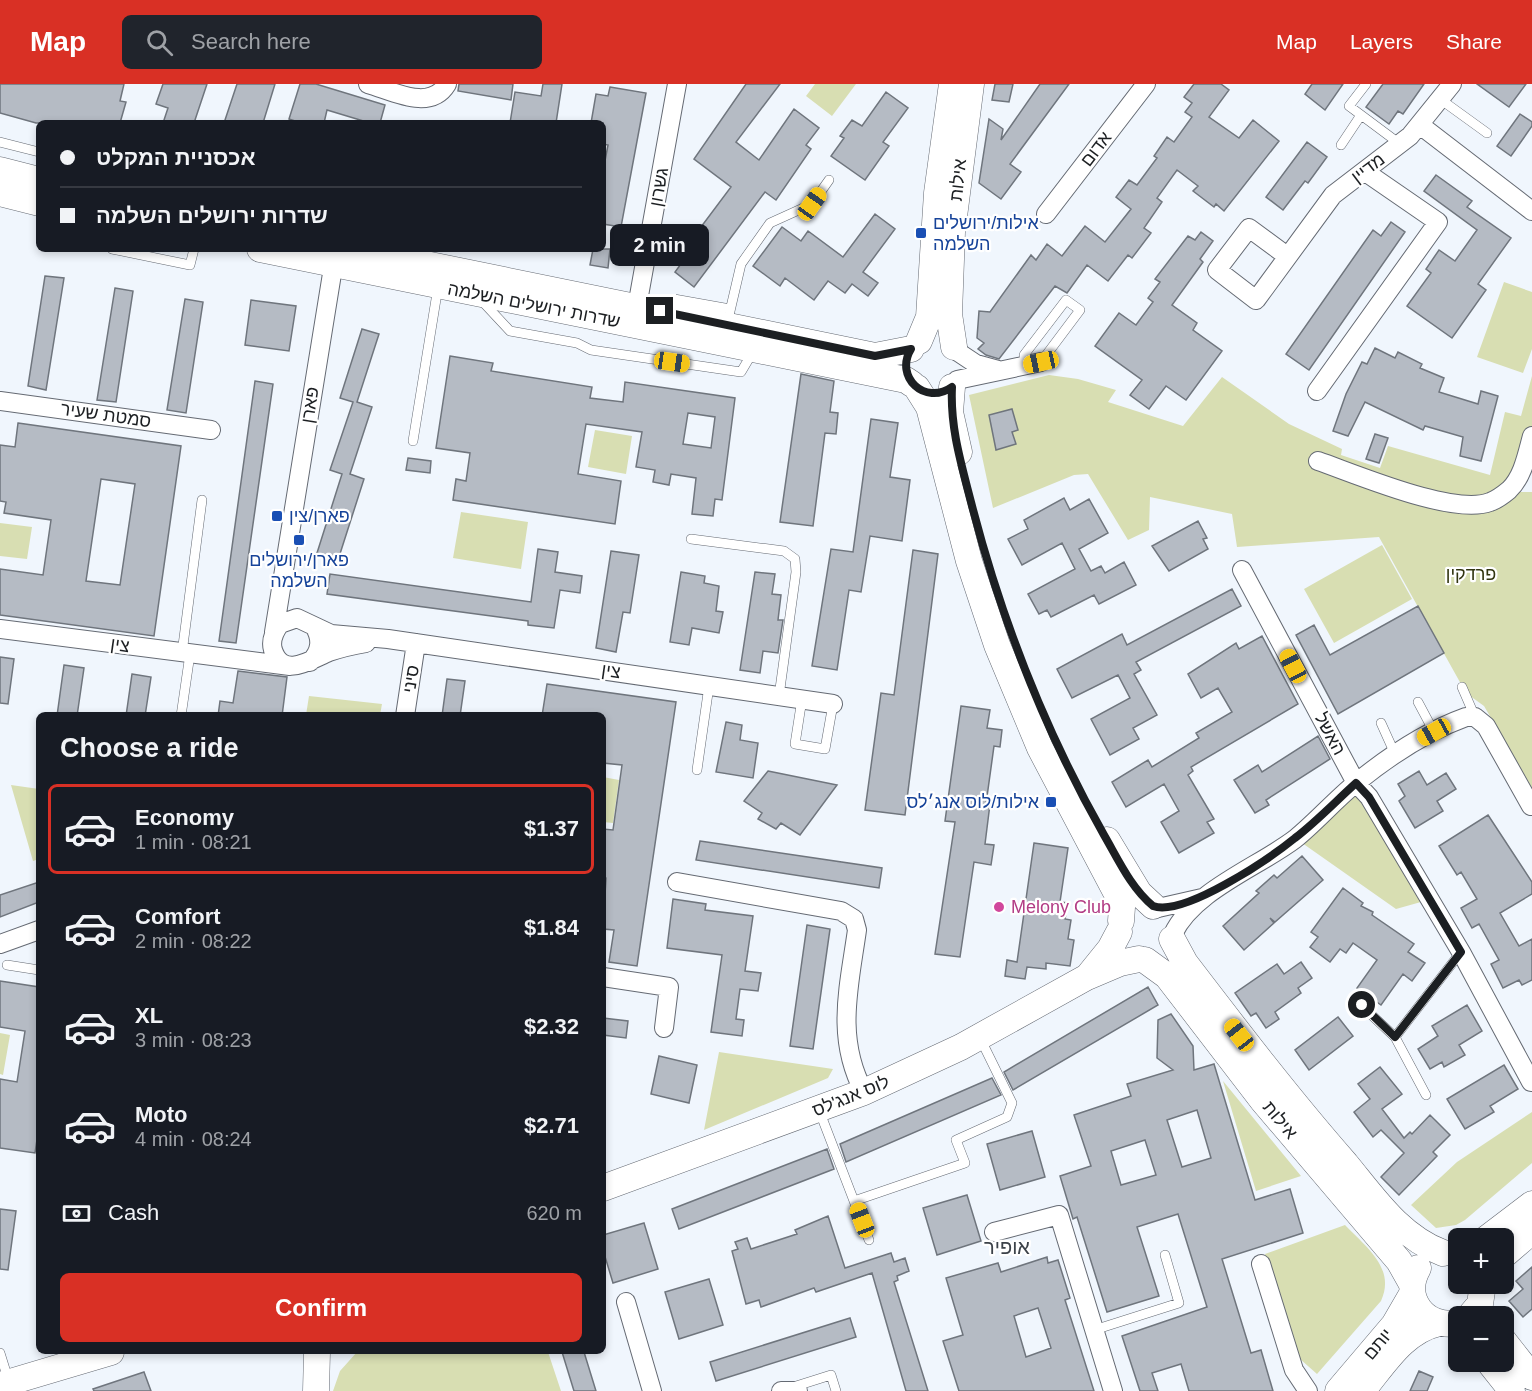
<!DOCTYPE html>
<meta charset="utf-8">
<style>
body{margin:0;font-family:Helvetica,"Noto Sans Hebrew",sans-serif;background:#20242c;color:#f1f3f6;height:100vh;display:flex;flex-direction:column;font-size:22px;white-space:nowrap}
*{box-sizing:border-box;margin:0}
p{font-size:20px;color:#9ea1a6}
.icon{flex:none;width:33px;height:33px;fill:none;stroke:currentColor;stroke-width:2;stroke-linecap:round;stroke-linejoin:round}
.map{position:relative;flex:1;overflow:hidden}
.side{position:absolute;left:36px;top:628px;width:570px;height:642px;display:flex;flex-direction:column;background:#171b24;border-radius:9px;box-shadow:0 3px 9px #0003}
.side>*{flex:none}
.guide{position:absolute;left:36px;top:36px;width:570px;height:132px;border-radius:9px;box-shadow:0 3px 9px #0003;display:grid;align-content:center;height:132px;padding:0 24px;background:#171b24}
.tools{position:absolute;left:1448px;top:1144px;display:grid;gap:12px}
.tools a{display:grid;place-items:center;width:66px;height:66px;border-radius:9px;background:#171b24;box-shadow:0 3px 9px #0003;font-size:30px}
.end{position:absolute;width:27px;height:27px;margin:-14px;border:8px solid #1c1f22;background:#fff;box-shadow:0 0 0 3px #fff}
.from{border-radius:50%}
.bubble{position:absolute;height:42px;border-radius:9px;background:#171b24;box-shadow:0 3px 9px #0003;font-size:20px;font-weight:700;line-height:42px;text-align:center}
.car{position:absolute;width:18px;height:36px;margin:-18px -9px;border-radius:8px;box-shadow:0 0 4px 2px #0007;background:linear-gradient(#f5c518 24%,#345 0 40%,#f5c518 0 76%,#345 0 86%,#f5c518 0)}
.guide b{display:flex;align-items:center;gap:21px;height:57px;font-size:22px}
.guide b+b{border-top:2px solid #363941}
.guide i{width:15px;height:15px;background:#f1f3f6}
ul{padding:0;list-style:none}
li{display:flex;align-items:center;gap:18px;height:90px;margin:0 12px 9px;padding:0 12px;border:3px solid transparent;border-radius:9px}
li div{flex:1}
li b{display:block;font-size:22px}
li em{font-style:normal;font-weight:700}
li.current{border-color:#d93025}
li>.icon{width:54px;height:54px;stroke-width:1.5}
h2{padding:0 24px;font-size:27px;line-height:72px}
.pay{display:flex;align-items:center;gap:15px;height:66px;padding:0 24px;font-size:22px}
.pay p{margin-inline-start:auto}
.action{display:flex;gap:12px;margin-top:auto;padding:12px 24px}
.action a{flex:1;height:69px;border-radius:9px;background:#d93025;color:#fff;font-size:24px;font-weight:700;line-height:69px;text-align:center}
header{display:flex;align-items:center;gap:36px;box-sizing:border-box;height:84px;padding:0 30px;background:#d93025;color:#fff}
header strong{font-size:28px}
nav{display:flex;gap:33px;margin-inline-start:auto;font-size:21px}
.search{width:420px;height:54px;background:#20242c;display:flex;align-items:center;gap:15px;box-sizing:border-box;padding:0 21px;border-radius:9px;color:#9ea1a6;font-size:22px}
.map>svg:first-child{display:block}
.green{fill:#d8deb2}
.building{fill:#b5bbc4;stroke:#6f757d;stroke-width:1.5;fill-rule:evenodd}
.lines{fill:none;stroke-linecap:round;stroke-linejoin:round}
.lane-casing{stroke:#656a73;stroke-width:10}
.street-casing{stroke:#656a73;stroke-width:20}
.secondary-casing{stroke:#656a73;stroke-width:27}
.lane{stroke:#fff;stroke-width:9}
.street{stroke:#fff;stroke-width:18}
.secondary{stroke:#fff;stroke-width:26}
.route{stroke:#1c1f22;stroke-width:8}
.transit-dot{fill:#1a4fb4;stroke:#fff;stroke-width:2}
.hotel-dot{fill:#d1479c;stroke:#fff;stroke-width:2}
.labels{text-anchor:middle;stroke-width:4.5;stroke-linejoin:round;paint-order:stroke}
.street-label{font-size:18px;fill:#1c1f22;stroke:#fff}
.transit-label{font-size:18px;fill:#164399;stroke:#fff;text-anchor:start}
.park-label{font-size:18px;fill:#323510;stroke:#fff}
.hotel-label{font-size:18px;fill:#b23c85;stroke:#fff;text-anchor:start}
.neighbourhood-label{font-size:20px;fill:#3c4249;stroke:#fff}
</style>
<header>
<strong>Map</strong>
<div class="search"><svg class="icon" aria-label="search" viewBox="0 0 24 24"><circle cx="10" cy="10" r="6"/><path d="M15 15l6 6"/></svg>Search here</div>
<nav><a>Map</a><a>Layers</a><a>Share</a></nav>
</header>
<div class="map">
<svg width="1532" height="1307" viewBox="0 0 1532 1307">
<rect width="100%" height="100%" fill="#f0f6fd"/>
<path class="green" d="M815 0H856L832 32 806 12Z
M1504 198 1532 208V265L1523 289 1477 273Z
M1049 291 1078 295 1116 306 1108 318 1183 342 1222 293 1289 340 1342 365 1341 371 1380 384 1388 362 1490 391 1505 328 1521 332 1532 292V362L1520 408H1532V704L1484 622 1466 609 1379 453 1237 463 1232 430 1150 413 1149 446 1128 456 1088 390 1074 391 993 424 969 311Z
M595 346 632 352 626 390 588 383Z
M461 428 528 438 521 485 453 474Z
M0 439 32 443 27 475 0 472Z
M1382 461 1412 515 1334 559 1304 505Z
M309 612 382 620 380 631H306Z
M603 693 619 696 613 739 603 738Z
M1356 699 1428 816 1396 825 1295 754Z
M11 701 39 705V775L33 777Z
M0 949 10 951 3 991 0 990Z
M719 968 833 985 828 994 704 1046Z
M1223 997 1301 1092 1256 1107Z
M1532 1028V1079L1465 1136 1456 1141 1436 1144 1411 1121 1457 1078Z
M1345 1141C1366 1163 1396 1184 1381 1217L1317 1290 1300 1275 1265 1170Z
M357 1268H548L561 1307H333L340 1287Z"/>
<path class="building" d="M0 0H124L120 17 126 18 120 39H36L0 29Z
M163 0H207L194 39H163L168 24 156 20Z
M237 0H275L263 39H224Z
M300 0H316L385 21 380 39H370L327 26 324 39H301L289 35Z
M459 0H513L511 16 458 7Z
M543 0H562L556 39H510L515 8 541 12Z
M746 0H780L736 58 759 76 794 25 819 44 806 61 811 65 776 116 765 108 694 203 675 188 705 147 701 143 731 103 694 75Z
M995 0H1013L1009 18 992 16Z
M1040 0H1069L1010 80 1021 88 1001 115 979 99 989 35 1003 45 1001 56Z
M1194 0H1221L1229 6 1209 33 1239 54 1253 36 1279 57 1224 127 1216 120 1214 123 1193 107 1198 102 1177 86 1157 114 1162 118 1144 144 1151 149 1132 174 1128 171 1108 197 1087 181 1067 209 1055 202 999 275 986 271 978 265 984 259 977 254 979 227 990 228 1031 171 1036 176 1047 160 1062 172 1085 142 1105 158 1131 125 1116 113 1129 96 1137 101 1157 74 1154 72 1167 53 1174 58 1192 33 1185 28 1192 19 1184 13Z
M1312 0H1343L1325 26 1305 10Z
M1383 0H1424L1403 30 1398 27 1389 40 1366 23Z
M1477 0H1526L1509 23Z
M610 3 646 9 621 143 603 140V87L608 61 603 60V39H591L596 10 608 12Z
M886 8 908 24 883 58 889 62 865 96 831 72 844 54 840 52 852 36 862 42Z
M1520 30 1532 38V42L1511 72 1497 62Z
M1307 58 1327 73 1308 99 1305 97 1283 126 1266 113Z
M1436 91 1472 117 1467 123 1511 154 1478 200 1486 206 1452 254 1407 222 1431 189 1426 185 1439 166 1455 177 1477 146 1424 107Z
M875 130 895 145 863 188 878 199 868 212 852 200 845 209 828 197 814 216 785 194 780 202 753 182 782 143 801 157 808 147 843 173Z
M1391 138 1405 148 1309 286 1286 270 1373 146 1381 152Z
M1201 148 1213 157 1200 175 1203 178 1172 221 1197 239 1193 246 1222 267 1186 316 1166 302 1149 325 1130 311 1142 296 1095 262 1119 229 1136 241 1153 218 1148 214 1160 198 1155 195 1188 152 1195 156Z
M593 165H610L608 184 590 181Z
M45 192 64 194 46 306 28 302Z
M115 204 133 207 116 318 97 316Z
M185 215 203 218 186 329 167 326Z
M251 216 296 222 289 267 245 261Z
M362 245 379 250 357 318 372 323 350 390 364 395 338 476 317 469 342 390 330 386 353 318 340 314Z
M1375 264 1395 274 1398 268 1422 280 1420 284 1444 294 1439 308 1478 320 1481 307 1498 312 1481 377 1460 372 1463 353 1425 342 1423 346 1365 318 1348 352 1333 347 1346 310 1362 278 1367 280Z
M450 272 493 279 491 287 592 303 590 314 623 318 625 298 735 314 722 416 715 415 713 432 692 430 696 394 671 390 669 401 653 398 655 386 636 383 642 348 586 340 578 390 621 397 615 440 453 416 456 395 466 397 470 369 436 364ZM688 329 715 333 711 364 683 360Z
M801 290 834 297 830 328 838 329 836 350 825 349 813 442 780 438Z
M255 297 273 300 236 559 219 557Z
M1012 325 1018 346 1012 348 1016 360 996 366 989 331Z
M871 335 898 339 890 393 910 396 902 457 870 452 861 508 849 506 837 586 812 582 831 465 853 468Z
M18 339 181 362 154 552 0 531V485L43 491 51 436 4 429 6 418 0 417V361L15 363ZM101 395 135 400 120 501 86 497Z
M1375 350 1388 354 1379 379 1366 375Z
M408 374 431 377 430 389 406 386Z
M1064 414 1070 426 1089 415 1108 449 1079 465 1091 487 1101 482 1105 489 1124 478 1136 501 1099 520 1094 511 1051 533 1047 526 1039 530 1028 510 1075 485 1062 459 1022 481 1008 455 1028 445 1024 436Z
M1198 437 1207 454 1203 455 1208 465 1169 487 1152 462Z
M538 465 558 468 555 488 582 492 580 509 560 506 554 544 528 541V537L327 510 330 490 531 518Z
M913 466 938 470 905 731 865 726 881 609 894 611Z
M611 467 639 471 630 529 623 528 616 568 596 564Z
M681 488 705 492 704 499 719 502 716 527 723 528 719 549 692 544 689 561 670 558Z
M755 488 775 490 772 510 781 511 778 536H783L778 569 763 567 760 589 740 586Z
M1232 505 1241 522 1136 578 1141 586 1134 590 1157 631 1133 644 1139 655 1110 671 1091 635 1130 614 1118 591 1072 614 1057 585 1122 550 1127 561Z
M1418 522 1444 569 1338 630 1296 551 1314 541 1330 571Z
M1262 552 1298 620 1191 683 1193 687 1188 691 1214 735 1207 738 1214 749 1179 769 1161 738 1179 727 1164 700 1126 723 1112 698 1148 676 1152 683 1199 654 1196 649 1232 628 1218 604 1201 614 1188 590 1236 559 1239 565Z
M0 573 14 575 8 620 0 619Z
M64 581 84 584 77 632H57Z
M238 587 287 593 282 632H218L220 617 233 619Z
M132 590 151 593 145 632H126Z
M447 595 465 597 460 632H442Z
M547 600 676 618 637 882 609 878 614 846 603 845 606 794 603 793V745L613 746 622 681 603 679V632H542Z
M961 622 990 626 987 644 1002 646 1000 663 994 662 986 720H990L985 760 994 761 991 781 974 778 960 873 935 870 955 738 945 737Z
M726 638 742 641 740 656 758 659 753 694 716 688Z
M1318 652 1330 675 1266 716 1269 721 1255 729 1234 696 1258 681 1262 688Z
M768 687 837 701 800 751 781 739 776 745 758 735 762 729 744 717Z
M1419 687 1427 701 1446 689 1456 705 1437 717 1443 727 1415 744 1399 717 1405 712 1398 700Z
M1488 731 1532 798V810L1500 829 1519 862 1532 855V896L1522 901 1519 896 1503 904 1491 880 1499 876 1479 840 1472 844 1461 824 1477 815 1461 788 1457 791 1439 762Z
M700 757 882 784 879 804 696 776Z
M1034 759 1068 764 1060 818 1068 819 1065 835 1071 836 1068 855 1074 856 1070 882 1046 879V885L1027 883 1025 895 1005 892 1007 876 1017 878Z
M1302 772 1323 796 1275 838 1270 834 1274 839 1244 866 1223 842 1259 809 1256 807 1274 791 1277 794Z
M39 798V818L0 833V811Z
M1343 804 1363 819 1361 822 1373 828 1372 831 1414 860 1408 868 1425 879 1412 897 1403 890 1381 921 1357 904 1377 876 1353 859 1346 869 1340 865 1330 878 1310 863 1318 853 1311 848Z
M673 815 706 820 705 826 753 832 745 887 761 889 758 907 740 905 736 935 744 936 742 952 711 948 722 871 667 864Z
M807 841 830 845 813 965 790 962Z
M1301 878 1312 894 1298 904 1301 909 1275 928 1279 935 1266 944 1256 929 1251 932 1235 909 1277 880 1284 890Z
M0 897 39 903V1042L35 1069 0 1064V995L17 998 25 947 0 943Z
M1148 903 1158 921 1013 1006 1004 988Z
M1467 921 1482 947 1459 961 1465 971 1444 983 1442 978 1430 985 1418 965 1438 952 1432 942Z
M1171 930 1193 962 1194 986 1214 980 1255 1116 1290 1105 1303 1149 1222 1175 1251 1269 1261 1266 1273 1307H1189L1181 1280 1152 1289 1158 1307H1140L1122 1252 1207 1223 1178 1130 1137 1143 1159 1212 1107 1228 1077 1133 1073 1135 1060 1092 1091 1082 1074 1031 1131 1012 1127 1000 1173 986 1157 974 1158 936ZM1197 1026 1211 1074 1182 1083 1167 1036ZM1145 1056 1156 1091 1121 1101 1111 1067Z
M1338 933 1353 952 1309 986 1295 966Z
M603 934 628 937 626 954 603 951Z
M659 972 697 981 689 1019 651 1010Z
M1504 981 1518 1005 1490 1022 1494 1028 1465 1045 1447 1015Z
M1380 983 1402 1010 1382 1025 1404 1054 1410 1048 1412 1050 1430 1031 1450 1051 1433 1068 1437 1072 1399 1111 1381 1093 1404 1069 1381 1046 1373 1053 1354 1028 1370 1015 1358 1000Z
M992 994 1001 1011 846 1078 840 1060Z
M1032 1047 1045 1093 1000 1106 987 1060Z
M827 1065 834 1085 679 1145 672 1125Z
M967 1111 981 1157 937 1171 923 1124Z
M0 1125 16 1127 8 1186 0 1185Z
M828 1132 845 1184 891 1169 894 1178 905 1174 909 1187 897 1192 898 1196 894 1198 928 1307H906L872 1189 816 1208 814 1204 761 1223 759 1216 746 1220 732 1167 738 1165 735 1158 747 1154 751 1165 797 1150 795 1146Z
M644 1139 658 1185 613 1199 603 1166V1151Z
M1047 1173 1048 1179 1058 1176 1070 1214 1065 1216 1094 1307H959L943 1257 963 1251 946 1194 998 1179 1001 1188ZM1038 1224 1051 1264 1026 1273 1014 1232Z
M1532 1183V1225L1523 1233 1509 1217 1523 1205 1516 1197Z
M709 1195 723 1241 679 1255 665 1208Z
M850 1234 856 1253 716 1297 710 1278Z
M562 1268H584L596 1307H574Z
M1419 1287 1433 1293 1427 1307H1410Z
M144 1288 151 1307H94L93 1305Z"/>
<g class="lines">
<defs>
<path id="lane" d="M1366 0 1349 22 1400 60
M1440 15 1487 49
M0 58 39 68
M1341 61 1361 31
M112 165 190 181 194 165
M674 215 730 225
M482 217 510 247 577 259 591 266 741 288 754 266
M727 240 741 180 770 139 812 120 829 96
M1025 282 1024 271 1066 216 1080 226 1041 278
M413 357 438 203
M691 455 784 467 795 475 796 488 779 612
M182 569 202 416
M1462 603 1475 633
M802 615 795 660 825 665 833 620
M1418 618 1434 648
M181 632 190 570
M1381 639 1395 670
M697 686 709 602
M7 881 39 886
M1362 922 1395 953 1426 1011
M1395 953 1461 868
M819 1026 869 1156
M854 1117 965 1079 956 1056 1007 1033 1012 1019 980 954
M1094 1246 1179 1219 1165 1171
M0 1269 9 1298
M793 1303 831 1291 836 1307"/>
<path id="street" d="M368 0C393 7 430 28 447 0
M1420 41 1532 127
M1046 130 1146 0
M1287 172 1249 144 1217 186 1256 216 1333 111 1410 52 1452 0
M635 234 677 0
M958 268 976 280 998 286
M957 296 1041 278
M1317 307 1438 138 1364 87
M0 317 211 346
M1318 377C1356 390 1453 432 1490 418 1496 416 1503 411 1509 406 1523 393 1527 370 1532 352
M1242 486 1356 699 1369 713 1461 868 1531 998
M314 542 331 550 388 555 833 620
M0 545 290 582
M274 548 336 165
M310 578C321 567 322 555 314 542L297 534 280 540C274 548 270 556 273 566 283 596 312 575 329 568 341 564 354 561 366 559
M405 632 416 559
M677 798 841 827 854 835 857 846C849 903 835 954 864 1008
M1158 824 1202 814
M1173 850C1193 807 1258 783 1295 755 1316 738 1335 716 1356 699 1388 673 1427 647 1466 633H1475L1486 642 1531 722
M0 860 39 846
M603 893 669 903 664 944
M994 1148 1059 1131 1113 1307
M1261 1180 1294 1286 1308 1307
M626 1218 652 1307
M781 1307H798"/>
<path id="secondary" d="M0 86 39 96
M0 109 39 119
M260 165 906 296 912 300
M352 165 875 272 911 265
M919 257 929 233 937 109 952 0
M954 263 949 230 952 148 971 0
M952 303 950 328 959 368
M917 304 929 323 969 477 997 561 1040 664 1117 810 1122 823 1121 837
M1107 756 1139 809 1153 822
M1172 855 1185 879C1237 947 1289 1015 1346 1080 1374 1114 1400 1153 1443 1169
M1145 876 1167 892 1263 1017 1399 1177 1412 1200
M1089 891 1110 865 1119 848
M603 1104 864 1008 961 963 1087 893 1120 879 1139 875
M1486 1155 1532 1120
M1503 1172 1532 1147
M1418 1184C1401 1214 1425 1245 1458 1239
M1469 1233 1480 1220 1483 1200
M1503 1256 1532 1293
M1489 1278 1512 1307
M0 1301 111 1268
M316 1307 317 1268
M1338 1307 1394 1241 1412 1210
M1362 1307C1384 1281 1403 1247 1439 1239"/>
</defs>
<use href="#lane" class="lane-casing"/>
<use href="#street" class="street-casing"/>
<use href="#secondary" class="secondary-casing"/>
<use href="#lane" class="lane"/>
<use href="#street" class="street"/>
<use href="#secondary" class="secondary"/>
</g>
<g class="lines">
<path class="route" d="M660 227 875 272 911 265C894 293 925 322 952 303 950 343 961 379 971 418 1001 535 1045 647 1104 751 1118 775 1131 804 1153 822 1184 833 1269 775 1295 754 1316 738 1336 717 1356 699L1369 713 1461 868 1395 953 1362 921"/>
</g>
<g class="transit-dot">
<rect x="915" y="143" width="12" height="12" rx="3"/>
<rect x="271" y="426" width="12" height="12" rx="3"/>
<rect x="293" y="450" width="12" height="12" rx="3"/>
<rect x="1045" y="712" width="12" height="12" rx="3"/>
</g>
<circle class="hotel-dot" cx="999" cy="823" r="6"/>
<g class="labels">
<g class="street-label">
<text transform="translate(1096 65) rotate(-53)" y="6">אדום</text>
<text transform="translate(1368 84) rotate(-37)" y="6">מדיין</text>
<text transform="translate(958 96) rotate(-84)" y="6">אילות</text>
<text transform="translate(659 103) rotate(-80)" y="6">גשרון</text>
<text transform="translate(534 221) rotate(11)" y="6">שדרות ירושלים השלמה</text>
<text transform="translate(310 321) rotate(-81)" y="6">פארן</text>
<text transform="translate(106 331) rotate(8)" y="6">סמטת שעיר</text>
<text transform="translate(120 561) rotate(8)" y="6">צין</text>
<text transform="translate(611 587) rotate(8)" y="6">צין</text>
<text transform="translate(411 595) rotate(-81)" y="6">סיני</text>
<text transform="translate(1330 650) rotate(62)" y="6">האשל</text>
<text transform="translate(851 1012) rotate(-22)" y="6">לוס אנג'לס</text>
<text transform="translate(1280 1036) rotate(50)" y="6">אילות</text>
<text transform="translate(1378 1260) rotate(-50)" y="6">יותם</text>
</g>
<g class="transit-label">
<text x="933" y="145">אילות/ירושלים<tspan x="933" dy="21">השלמה</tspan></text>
<text x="289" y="438">פארן/צין</text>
<text x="299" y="482" text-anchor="middle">פארן/ירושלים<tspan x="299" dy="21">השלמה</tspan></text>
<text x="1039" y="724" text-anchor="end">אילות/לוס אנג׳לס</text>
</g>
<g class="park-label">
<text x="1471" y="496">פרדקין</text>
</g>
<g class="hotel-label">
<text x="1011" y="829">Melony Club</text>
</g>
<g class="neighbourhood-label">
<text x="1007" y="1170">אופיר</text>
</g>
</g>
</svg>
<div class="tools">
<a>+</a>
<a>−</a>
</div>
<i class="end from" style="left:1362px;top:921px"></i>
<i class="end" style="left:660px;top:227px"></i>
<div class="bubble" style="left:610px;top:140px;width:99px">2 min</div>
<i class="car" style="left:812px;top:120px;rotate:35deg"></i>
<i class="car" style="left:672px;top:278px;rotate:98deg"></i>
<i class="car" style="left:1041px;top:278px;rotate:258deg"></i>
<i class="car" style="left:1293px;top:582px;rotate:332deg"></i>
<i class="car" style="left:1434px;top:648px;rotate:241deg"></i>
<i class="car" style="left:1239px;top:951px;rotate:322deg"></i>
<i class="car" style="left:862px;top:1136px;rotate:339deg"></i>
<div class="guide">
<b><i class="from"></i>אכסניית המקלט</b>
<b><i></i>שדרות ירושלים השלמה</b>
</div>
<section class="side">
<h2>Choose a ride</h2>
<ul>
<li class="current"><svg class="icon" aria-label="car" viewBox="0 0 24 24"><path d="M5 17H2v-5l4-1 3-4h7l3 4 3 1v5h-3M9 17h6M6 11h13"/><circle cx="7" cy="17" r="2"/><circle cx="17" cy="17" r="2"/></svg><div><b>Economy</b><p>1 min · 08:21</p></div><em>$1.37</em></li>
<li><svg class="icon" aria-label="car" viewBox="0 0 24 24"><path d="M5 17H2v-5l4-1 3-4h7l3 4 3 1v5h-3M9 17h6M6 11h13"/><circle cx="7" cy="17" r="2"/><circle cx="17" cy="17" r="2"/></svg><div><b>Comfort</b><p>2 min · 08:22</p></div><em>$1.84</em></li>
<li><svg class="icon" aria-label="car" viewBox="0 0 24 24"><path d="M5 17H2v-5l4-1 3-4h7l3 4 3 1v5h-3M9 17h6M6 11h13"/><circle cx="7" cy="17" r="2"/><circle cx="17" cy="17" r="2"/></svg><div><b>XL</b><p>3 min · 08:23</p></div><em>$2.32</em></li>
<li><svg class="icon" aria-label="car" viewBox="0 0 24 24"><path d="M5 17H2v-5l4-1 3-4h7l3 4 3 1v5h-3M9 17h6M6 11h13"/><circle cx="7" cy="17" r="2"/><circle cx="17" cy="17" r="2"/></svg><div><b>Moto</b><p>4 min · 08:24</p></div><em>$2.71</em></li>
</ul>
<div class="pay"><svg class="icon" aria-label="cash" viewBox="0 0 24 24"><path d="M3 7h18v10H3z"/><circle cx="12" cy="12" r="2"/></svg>Cash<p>620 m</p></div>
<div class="action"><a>Confirm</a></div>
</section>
</div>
